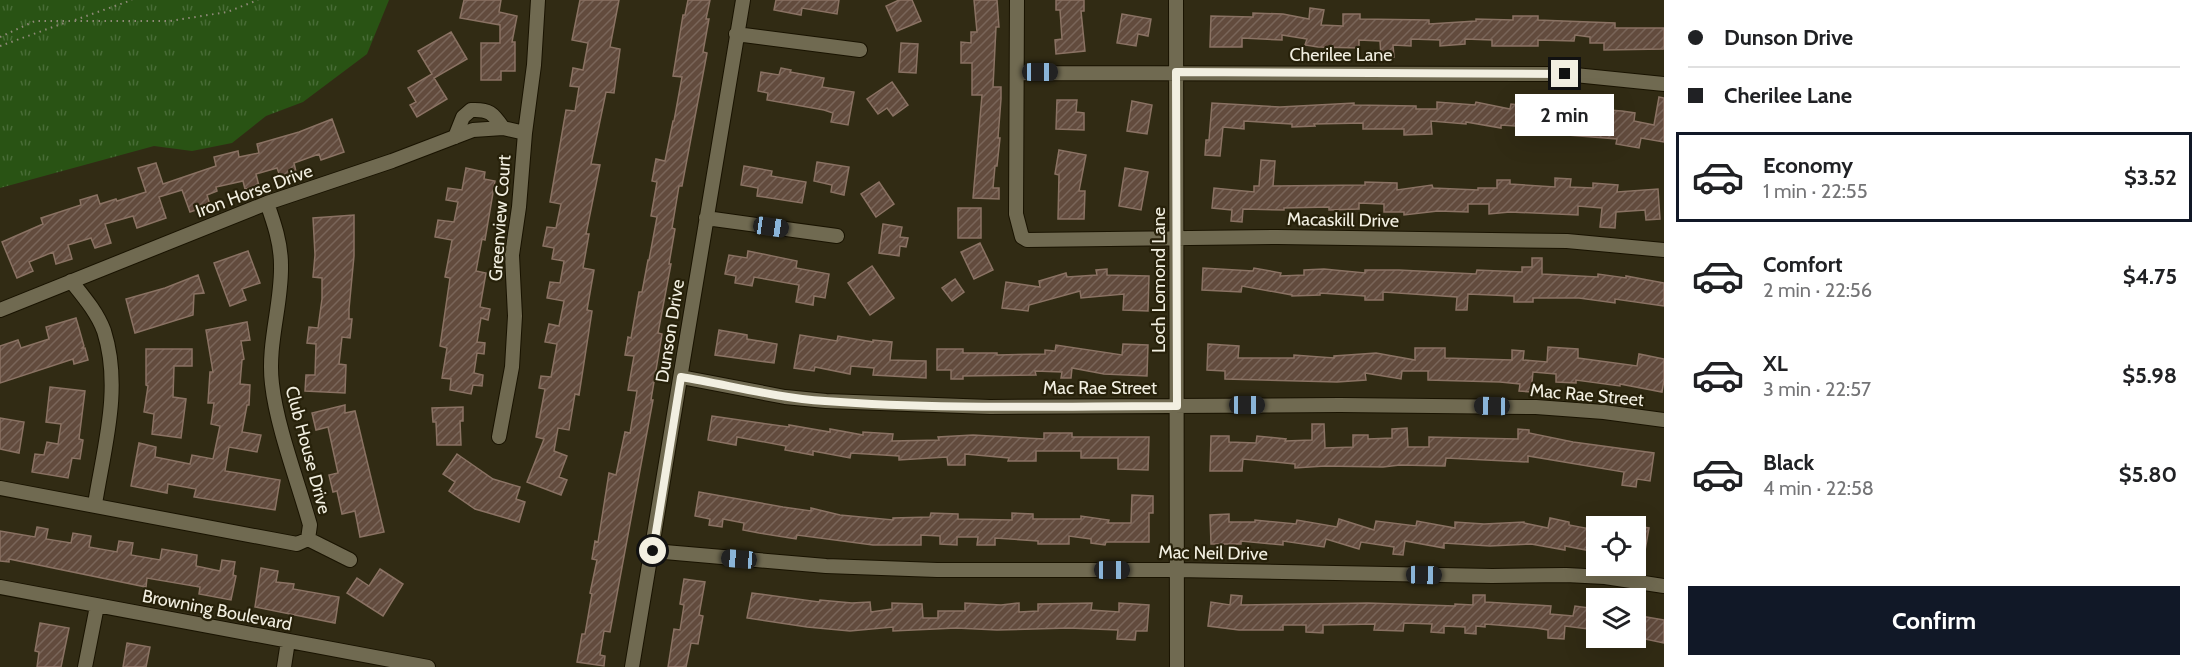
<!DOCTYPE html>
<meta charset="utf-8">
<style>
body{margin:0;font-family:Cabin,sans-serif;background:#f6f6f6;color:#202124;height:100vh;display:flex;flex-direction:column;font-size:22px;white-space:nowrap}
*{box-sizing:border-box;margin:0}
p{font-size:20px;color:#757577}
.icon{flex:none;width:33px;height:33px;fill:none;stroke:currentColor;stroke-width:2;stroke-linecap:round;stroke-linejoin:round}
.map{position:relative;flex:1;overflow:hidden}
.drawer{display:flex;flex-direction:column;background:#fff;width:540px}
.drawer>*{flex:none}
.top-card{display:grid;align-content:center;height:132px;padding:0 24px;background:#fff}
.fabs{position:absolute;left:1586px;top:516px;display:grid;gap:12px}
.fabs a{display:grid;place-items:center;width:60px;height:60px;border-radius:0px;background:#fff;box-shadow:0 6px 24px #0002;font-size:30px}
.end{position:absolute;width:27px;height:27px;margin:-14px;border:8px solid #f2efe1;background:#111;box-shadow:0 0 0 3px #111}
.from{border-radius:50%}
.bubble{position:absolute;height:42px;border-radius:0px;background:#fff;box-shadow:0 6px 24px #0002;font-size:20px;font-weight:700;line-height:42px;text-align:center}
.car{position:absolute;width:18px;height:36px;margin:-18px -9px;border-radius:8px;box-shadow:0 0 4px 2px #0007;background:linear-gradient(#222 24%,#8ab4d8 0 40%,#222 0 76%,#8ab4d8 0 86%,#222 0)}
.top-card b{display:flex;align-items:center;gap:21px;height:57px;font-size:22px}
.top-card b+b{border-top:2px solid #e0e0e0}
.top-card i{width:15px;height:15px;background:#202124}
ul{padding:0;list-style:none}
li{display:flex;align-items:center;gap:18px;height:90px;margin:0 12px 9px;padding:0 12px;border:3px solid transparent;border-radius:0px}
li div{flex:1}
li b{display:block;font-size:22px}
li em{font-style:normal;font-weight:700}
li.active{border-color:#111827}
li>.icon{width:54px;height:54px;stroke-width:1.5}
.button{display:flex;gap:12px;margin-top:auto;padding:12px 24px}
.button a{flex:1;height:69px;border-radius:0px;background:#111827;color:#fff;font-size:24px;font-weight:700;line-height:69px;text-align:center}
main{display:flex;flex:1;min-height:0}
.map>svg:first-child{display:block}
.grass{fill:url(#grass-tufts)}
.building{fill:url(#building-hatch);stroke:#8a7263;stroke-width:1.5}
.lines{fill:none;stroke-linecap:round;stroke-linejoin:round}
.minor-casing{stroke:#191300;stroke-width:16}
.path{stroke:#8f8a78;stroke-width:2;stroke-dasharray:1.5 4.5;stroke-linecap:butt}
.minor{stroke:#706a51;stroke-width:14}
.route{stroke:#f2efe1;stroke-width:8}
.labels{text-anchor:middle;stroke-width:4.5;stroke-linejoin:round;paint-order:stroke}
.street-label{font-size:18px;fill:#f2efe1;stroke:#27210a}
</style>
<main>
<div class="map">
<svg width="1664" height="667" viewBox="0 0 1664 667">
<defs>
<pattern id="grass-tufts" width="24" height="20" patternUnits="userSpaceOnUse" patternTransform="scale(1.5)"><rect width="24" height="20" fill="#295314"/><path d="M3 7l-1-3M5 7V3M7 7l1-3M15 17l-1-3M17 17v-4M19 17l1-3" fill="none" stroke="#486c36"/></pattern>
<pattern id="building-hatch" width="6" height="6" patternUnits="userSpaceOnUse" patternTransform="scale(1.5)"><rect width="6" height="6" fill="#624b3d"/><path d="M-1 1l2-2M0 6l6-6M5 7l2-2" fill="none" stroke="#796559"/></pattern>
</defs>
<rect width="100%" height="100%" fill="#312b14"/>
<path class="grass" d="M0 0H389L367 54 303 102 266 116 232 143 192 151 154 146 0 188Z"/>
<path class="building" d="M464 0H501L499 12 517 16 512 42H515V71H501V80H481V43H500V25L460 18Z
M580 0H619L610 47 620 49 614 93 606 92 591 164 600 165 586 234H589L583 268 594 270 587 310 592 311 579 395 575 394 569 430 558 428 554 451 567 456 559 477 567 480 561 495 527 482 544 439 536 437 545 389 539 388 541 376 551 377 557 344 545 342 549 324 559 326 564 301 547 298 550 282 560 283 564 261 552 259 554 248 543 246 547 227 556 228 561 204 550 202 566 110 575 111 579 87 570 86 573 68 583 70 588 43 572 40Z
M688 0H710L706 19H709L703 52 707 53 682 186H679L672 228 675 229 669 264H671L658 333 662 334 651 400H653L610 632 604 631 600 655 605 656 604 666 577 662 582 634H585L592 594 590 593 597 560 592 559 595 541 598 542 609 473 616 475 625 432 630 433 637 391 628 390 634 356 625 355 628 337 631 338 639 292H642L648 260H649L657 217 651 216 657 182 652 181 656 159 665 161 673 121H674L682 77 673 76 683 15H685Z
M776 0H839L837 14 802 8 801 15 774 10Z
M899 0H912L921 21 897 31 886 6Z
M974 0H997L999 27H996L993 87H1001V99L998 138H1000L997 166H995L993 188H999V199L973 198 982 95H972V63H961V42L971 43V32H977Z
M1056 0H1084V11H1081L1085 51 1056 54 1055 40 1062 39 1060 10H1056Z
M1310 8 1324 10 1321 25 1343 26V14H1360V19L1429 20V24L1476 21V19L1513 20V16H1538V20L1615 23V28H1664V49L1604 50V43H1590V37L1575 35 1574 41 1538 40V46H1492V40L1465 39V44L1440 46V40L1411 39V46L1393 45 1394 57H1381L1380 41 1359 40V48L1318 47 1305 45 1307 39 1282 35V40L1242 38V47H1210L1211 16 1253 17V13L1283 14 1309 19Z
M1122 14 1151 19 1148 36 1138 34 1136 46 1117 43Z
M451 32 467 59 434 78 447 99 417 117 410 105 416 102 408 88 432 74 418 51Z
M901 43 918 44 916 73 899 72Z
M781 68 791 70 790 72 824 78 822 87 854 92 848 125 831 122 833 113 824 110 767 100 768 93 758 91 761 72 779 75Z
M892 82 908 105 893 116 887 108 878 114 867 99Z
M1659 97 1664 98V142L1641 138 1639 148 1616 144 1617 139 1543 133 1544 128 1501 125V128L1466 122V124L1431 121 1432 134 1404 135V129H1363V123L1314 124 1315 126 1292 127V124L1244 121V129L1223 127 1220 156 1205 155 1206 140H1209L1212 103 1280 107 1354 103V105L1416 106V109H1437V102L1475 105 1476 102 1510 109 1511 104 1564 109 1563 115 1582 117 1583 108 1622 111 1635 113 1634 121 1654 125Z
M1057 100H1077L1076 112 1084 113V130L1056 129Z
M1132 101 1152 105 1147 134 1127 131Z
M332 119 344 152 321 160 319 154 294 163 296 172 280 176 277 168 256 174 259 186 245 189 243 181 216 187 217 191 207 195 210 205 190 212 182 190 159 197 166 218 137 228 133 216 105 224 111 243 95 248 91 238 68 245 72 259 56 264 53 252 29 262 33 271 17 278 2 242 43 224 41 218 81 205 80 200 97 195 100 204 116 199 117 201 146 192 138 168 156 163 163 184 216 166 214 157 238 151 239 157 259 153 257 144 299 132Z
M1059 150 1086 155 1079 191H1085L1084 219H1058L1059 175 1055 174Z
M1261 160 1275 161 1273 186 1365 185V182L1397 183V190L1432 185 1433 188 1478 190V188H1497V180H1510V184L1555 187V178L1571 179 1570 187 1593 188V183L1618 185 1617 192 1658 189 1660 219 1646 220 1645 210 1616 212 1615 228 1600 227 1602 208 1578 206V215L1510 212 1489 214V204H1468V212L1438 211 1404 215V212H1384V204L1359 203V209L1329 210V207L1284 208V210L1243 209 1242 222 1231 221 1232 210 1212 208 1214 188 1254 192V186H1259Z
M817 162 849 167 844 195 831 192 832 185 814 181Z
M744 166 772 171 771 176 806 182 802 203 757 196 758 188 741 185Z
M466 168 485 172 484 179 495 181 485 240 482 239 476 271 486 273 480 307 490 309 488 320 481 318 477 342 485 343 484 354 477 353 474 373 483 375 482 386 473 385 471 394 450 390 451 379 442 378 447 348 440 346 450 278 445 277 452 240 435 237 438 220 454 222 458 202 446 200 448 188 462 190Z
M1125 168 1148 172 1141 210 1119 206Z
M879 182 894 204 876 217 861 194Z
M958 208H981V238H958Z
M354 215V256L349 309V319H352L350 338 342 337 339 364 346 365 345 393 305 391 306 375H315L316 344 307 343 309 327 318 328 322 299V278L313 277 315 255 313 218Z
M883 224 902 227 900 237 908 238 906 247 900 246 899 256 879 253Z
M980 243 993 270 974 279 961 252Z
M248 251 260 283 242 289 246 300 230 306 214 263Z
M748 251 797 261 796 268 829 274 825 298 814 296 813 305 796 302 799 285 754 277 752 286 735 283 736 276 725 274 729 255 747 258Z
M1532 258H1542V274L1598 277V274L1626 278V276L1664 283V306L1615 299V303L1579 298H1533V302H1514V296L1468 294 1467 310H1456L1457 297 1383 292V300H1365V296L1320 293V295L1292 296V295L1242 286 1241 292 1202 290 1203 268 1253 271 1254 268 1281 273 1280 276 1304 275V270L1324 269 1365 273V270H1399L1476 274 1477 270 1522 272V267H1532Z
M872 266 894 298 870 315 848 283Z
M1107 269V275L1149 276 1148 311 1123 310 1124 294 1081 298 1080 291 1029 305 1028 311 1002 308 1006 282 1040 287 1039 281 1066 273 1067 277 1097 275 1096 270Z
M198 275 204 293 194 294 193 315 135 333 126 299 165 288Z
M955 279 964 292 952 301 942 288Z
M76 318 84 346 82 348H85L88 360 74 364 73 359 0 383V346L18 340 21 348 49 339 46 327Z
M247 322 250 340 241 341 244 359 242 360 240 384 250 385 249 405H247L242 432 261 435 257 452 229 447 225 471 280 480 275 510 194 497 196 489 168 484 167 493 131 486 139 443 156 447 155 457 190 464 192 455 213 459 220 426 211 424 214 403H208L210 372H213L206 330Z
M719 330 747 335V339L777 344 774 363 715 355Z
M800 335 837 341 838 336 873 342V340L892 342 890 360 926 361V378L873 375 874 368 851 366 850 374 815 367 814 371 794 368Z
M1123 344 1148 345 1147 376 1104 374 1072 368 1071 378H1061L1062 372 1035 371 1036 375 963 376V379H951V370H937V349H963V353H997V355L1045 354V350L1055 351 1056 345 1122 355Z
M1208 344 1239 346 1238 358H1294V355L1334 358V356L1376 353 1415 360V348H1445V358L1512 360V350L1524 351 1523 360 1547 362 1548 347 1578 349V358L1637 366 1639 354 1664 359V380L1662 392 1620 384V386L1576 380V383L1556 382V374L1533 372 1531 392 1519 391 1520 384 1500 382 1428 380V371H1402L1401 379 1365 373 1366 380 1337 382 1225 379V371L1207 370Z
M146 349H192V366H174L173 397 186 399 181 438 152 434 154 414 144 412 148 386 146 385Z
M50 387 85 391 79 439 83 440 80 459 72 458 68 478 32 472 35 454 44 455 47 442 58 444 61 424 46 422Z
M345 405V413L355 411 384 532 360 537 355 511 342 514 337 491 333 492 329 475 338 473 328 427 316 430 312 413Z
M463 407V421H460L461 445H437L436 422H433L432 408Z
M712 416 789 427V425L830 432V429L863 435V432L893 434 892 441 939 440 938 437 973 435 1044 439V433H1072V437H1149L1148 470 1118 469V458H1081V451H1036V461H1008L1009 458 965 454V465H948L947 457 899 460V456L851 453 850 458 813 451V455L785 450 786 446 737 437 736 445 708 440Z
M0 418 24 422 19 453 0 449Z
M1312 424H1324L1325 448 1353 447V435H1368V439L1392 438V429L1407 428 1408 447H1429V437L1518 439V429L1529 430V433L1573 442 1654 453 1650 481 1637 479 1636 487 1622 485 1624 472 1528 456V462L1446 458 1445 466 1400 465 1383 467 1325 466 1295 468V464L1243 459 1242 471H1210L1211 436H1229V442L1256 443 1257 436 1286 439 1285 441 1312 440Z
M457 454 493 479 520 487 516 499 525 502 519 522 475 509 449 491 455 482 443 474Z
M699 492 783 507 811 511V508L840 515 893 520V518L930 517 931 513 958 514V519L1012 520V513L1033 514V519H1081V516L1109 520 1108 523H1131L1132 495 1153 496V513H1149V542H1106L1105 545 1091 543V539L1069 536V544H1038V541L995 538V545H977L978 537H957V545L940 544V536L921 535V545H873L797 535 796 539 759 533 743 530 744 523 723 519 722 527 709 525 710 519 695 516Z
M1229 514V522H1255V520L1296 524 1297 520 1337 527 1339 519 1374 530 1376 521 1416 526 1417 521 1455 528V522L1484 524 1524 522V523L1548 528 1550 518 1569 522V525L1596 530V552L1565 546V550L1531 544 1490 546 1444 543V548L1405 541 1403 555 1393 554 1394 547 1361 542 1359 549 1326 539 1324 547 1283 541V545L1241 541V544H1211L1210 515Z
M1635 526 1649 528 1644 556 1635 554Z
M37 527 48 529 46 539 71 543 73 533 91 536 89 547 117 552 119 541 133 543 131 555 160 560 162 549 197 555 196 566 220 571 222 560 235 562 233 575 236 576 231 600 199 594 200 587 147 578 146 587 9 559V562L0 561V531L35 537Z
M261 568 278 571 276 582 294 584 293 589 339 597 335 623 255 607Z
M380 569 403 584 383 616 347 593 357 578 369 586Z
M684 579 705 582 699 615 703 616 698 644 691 643 686 667H668L674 629 680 630 684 605 680 604Z
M752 593 819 602 820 600 852 603 870 602 871 612 892 609V603L922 604 923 618H938V611H965V603L1001 605 1019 603V612L1038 611V604L1092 603 1091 610 1119 612V603L1149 605 1147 631H1136L1135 640 1117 639 1118 630 1069 628 997 630 956 628 893 631V627L850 631 807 627 747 618Z
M1231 595 1242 596 1241 605 1368 603 1455 606V604L1473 605V595H1485V602L1551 606 1550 614 1573 616 1575 606 1596 609V630L1565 626 1564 639 1548 638V630L1536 628 1485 624V627L1476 626V634L1465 633V627L1444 626V633L1431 632 1432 624 1404 623 1403 631 1374 630 1375 624 1323 625V633L1306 632V625H1283V630H1239L1208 626 1211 602 1230 605Z
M1635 615 1664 620V643L1635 637Z
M40 623 69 628 61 667H37L39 652 35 651Z
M127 643 150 647 146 667H123Z"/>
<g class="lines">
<defs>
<path id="minor" d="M1017 0 1016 214 1022 237 1027 240 1278 237 1567 241 1664 250
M1176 0 1177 667
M736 34 860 50
M1018 73 1565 74 1664 84
M455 137 463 117 471 110C489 109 493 113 503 128
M706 218 837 236
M71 281C83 296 97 312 104 331 122 388 104 447 95 504
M0 310 267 203 392 161 473 130 503 128 525 133
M681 377 785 397 826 401 990 407 1340 405 1536 407 1604 412 1664 420
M499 437 512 367 515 316 512 255 519 207 525 133 534 65 538 0
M0 488 297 544 308 539 310 525C298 482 277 428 272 384 267 344 282 304 281 265 281 243 274 223 267 203
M308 539 350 560
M653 551 826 566 937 570H1177L1492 576 1566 575 1605 577 1664 586
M0 587 428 667
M85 667 97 606
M284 667 288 641
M632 667 743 0"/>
</defs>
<use href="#minor" class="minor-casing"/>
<path class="path" d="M75 20 132 0
M0 37 35 21H170L227 12 258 0
M0 46 67 22"/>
<use href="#minor" class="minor"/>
</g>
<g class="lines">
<path class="route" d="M653 551 681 377C729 385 777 398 825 401 942 410 1060 406 1177 406L1176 72 1565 74"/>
</g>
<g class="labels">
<g class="street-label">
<text x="1341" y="61">Cherilee Lane</text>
<text transform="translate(254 191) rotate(-20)" y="6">Iron Horse Drive</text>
<text transform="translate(500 218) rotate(-86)" y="6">Greenview Court</text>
<text transform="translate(1343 220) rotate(1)" y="6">Macaskill Drive</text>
<text transform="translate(1159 280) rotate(-90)" y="6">Loch Lomond Lane</text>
<text transform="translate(670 331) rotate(-81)" y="6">Dunson Drive</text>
<text x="1100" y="394">Mac Rae Street</text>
<text transform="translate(1587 395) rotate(5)" y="6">Mac Rae Street</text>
<text transform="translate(308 450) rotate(75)" y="6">Club House Drive</text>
<text transform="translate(1213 553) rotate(1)" y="6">Mac Neil Drive</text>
<text transform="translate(217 610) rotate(11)" y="6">Browning Boulevard</text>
</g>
</g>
</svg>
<div class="fabs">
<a><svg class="icon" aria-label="locate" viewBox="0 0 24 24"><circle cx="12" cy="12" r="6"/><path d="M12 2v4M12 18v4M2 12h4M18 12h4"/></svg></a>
<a><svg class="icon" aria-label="layers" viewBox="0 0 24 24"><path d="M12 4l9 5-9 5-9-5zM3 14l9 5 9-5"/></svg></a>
</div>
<i class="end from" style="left:653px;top:551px"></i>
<i class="end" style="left:1565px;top:74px"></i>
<div class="bubble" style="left:1515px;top:94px;width:99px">2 min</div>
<i class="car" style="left:1040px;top:72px;rotate:90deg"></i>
<i class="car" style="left:771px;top:227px;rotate:98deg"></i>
<i class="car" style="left:1247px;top:405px;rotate:90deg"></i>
<i class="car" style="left:1492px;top:406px;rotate:271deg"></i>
<i class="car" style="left:739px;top:559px;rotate:275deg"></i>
<i class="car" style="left:1112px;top:570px;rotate:90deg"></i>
<i class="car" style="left:1424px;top:575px;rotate:91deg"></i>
</div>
<section class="drawer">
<div class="top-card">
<b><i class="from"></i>Dunson Drive</b>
<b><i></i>Cherilee Lane</b>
</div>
<ul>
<li class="active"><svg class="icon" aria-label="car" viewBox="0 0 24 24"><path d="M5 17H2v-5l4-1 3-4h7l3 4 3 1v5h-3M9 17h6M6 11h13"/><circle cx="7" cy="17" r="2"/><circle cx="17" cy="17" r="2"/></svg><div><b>Economy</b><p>1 min · 22:55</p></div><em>$3.52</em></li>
<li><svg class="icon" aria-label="car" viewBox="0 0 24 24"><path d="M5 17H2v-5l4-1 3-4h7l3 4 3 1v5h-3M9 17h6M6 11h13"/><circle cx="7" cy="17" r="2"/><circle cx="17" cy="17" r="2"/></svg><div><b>Comfort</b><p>2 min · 22:56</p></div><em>$4.75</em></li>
<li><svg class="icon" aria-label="car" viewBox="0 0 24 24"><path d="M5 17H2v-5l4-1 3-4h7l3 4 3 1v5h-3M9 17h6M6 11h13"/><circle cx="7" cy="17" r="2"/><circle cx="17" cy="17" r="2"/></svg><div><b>XL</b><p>3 min · 22:57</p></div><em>$5.98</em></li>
<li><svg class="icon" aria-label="car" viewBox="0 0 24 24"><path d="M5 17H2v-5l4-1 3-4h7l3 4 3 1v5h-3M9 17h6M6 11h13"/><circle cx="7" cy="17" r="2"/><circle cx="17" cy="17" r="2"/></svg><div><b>Black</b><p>4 min · 22:58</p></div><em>$5.80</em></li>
</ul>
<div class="button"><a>Confirm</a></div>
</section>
</main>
